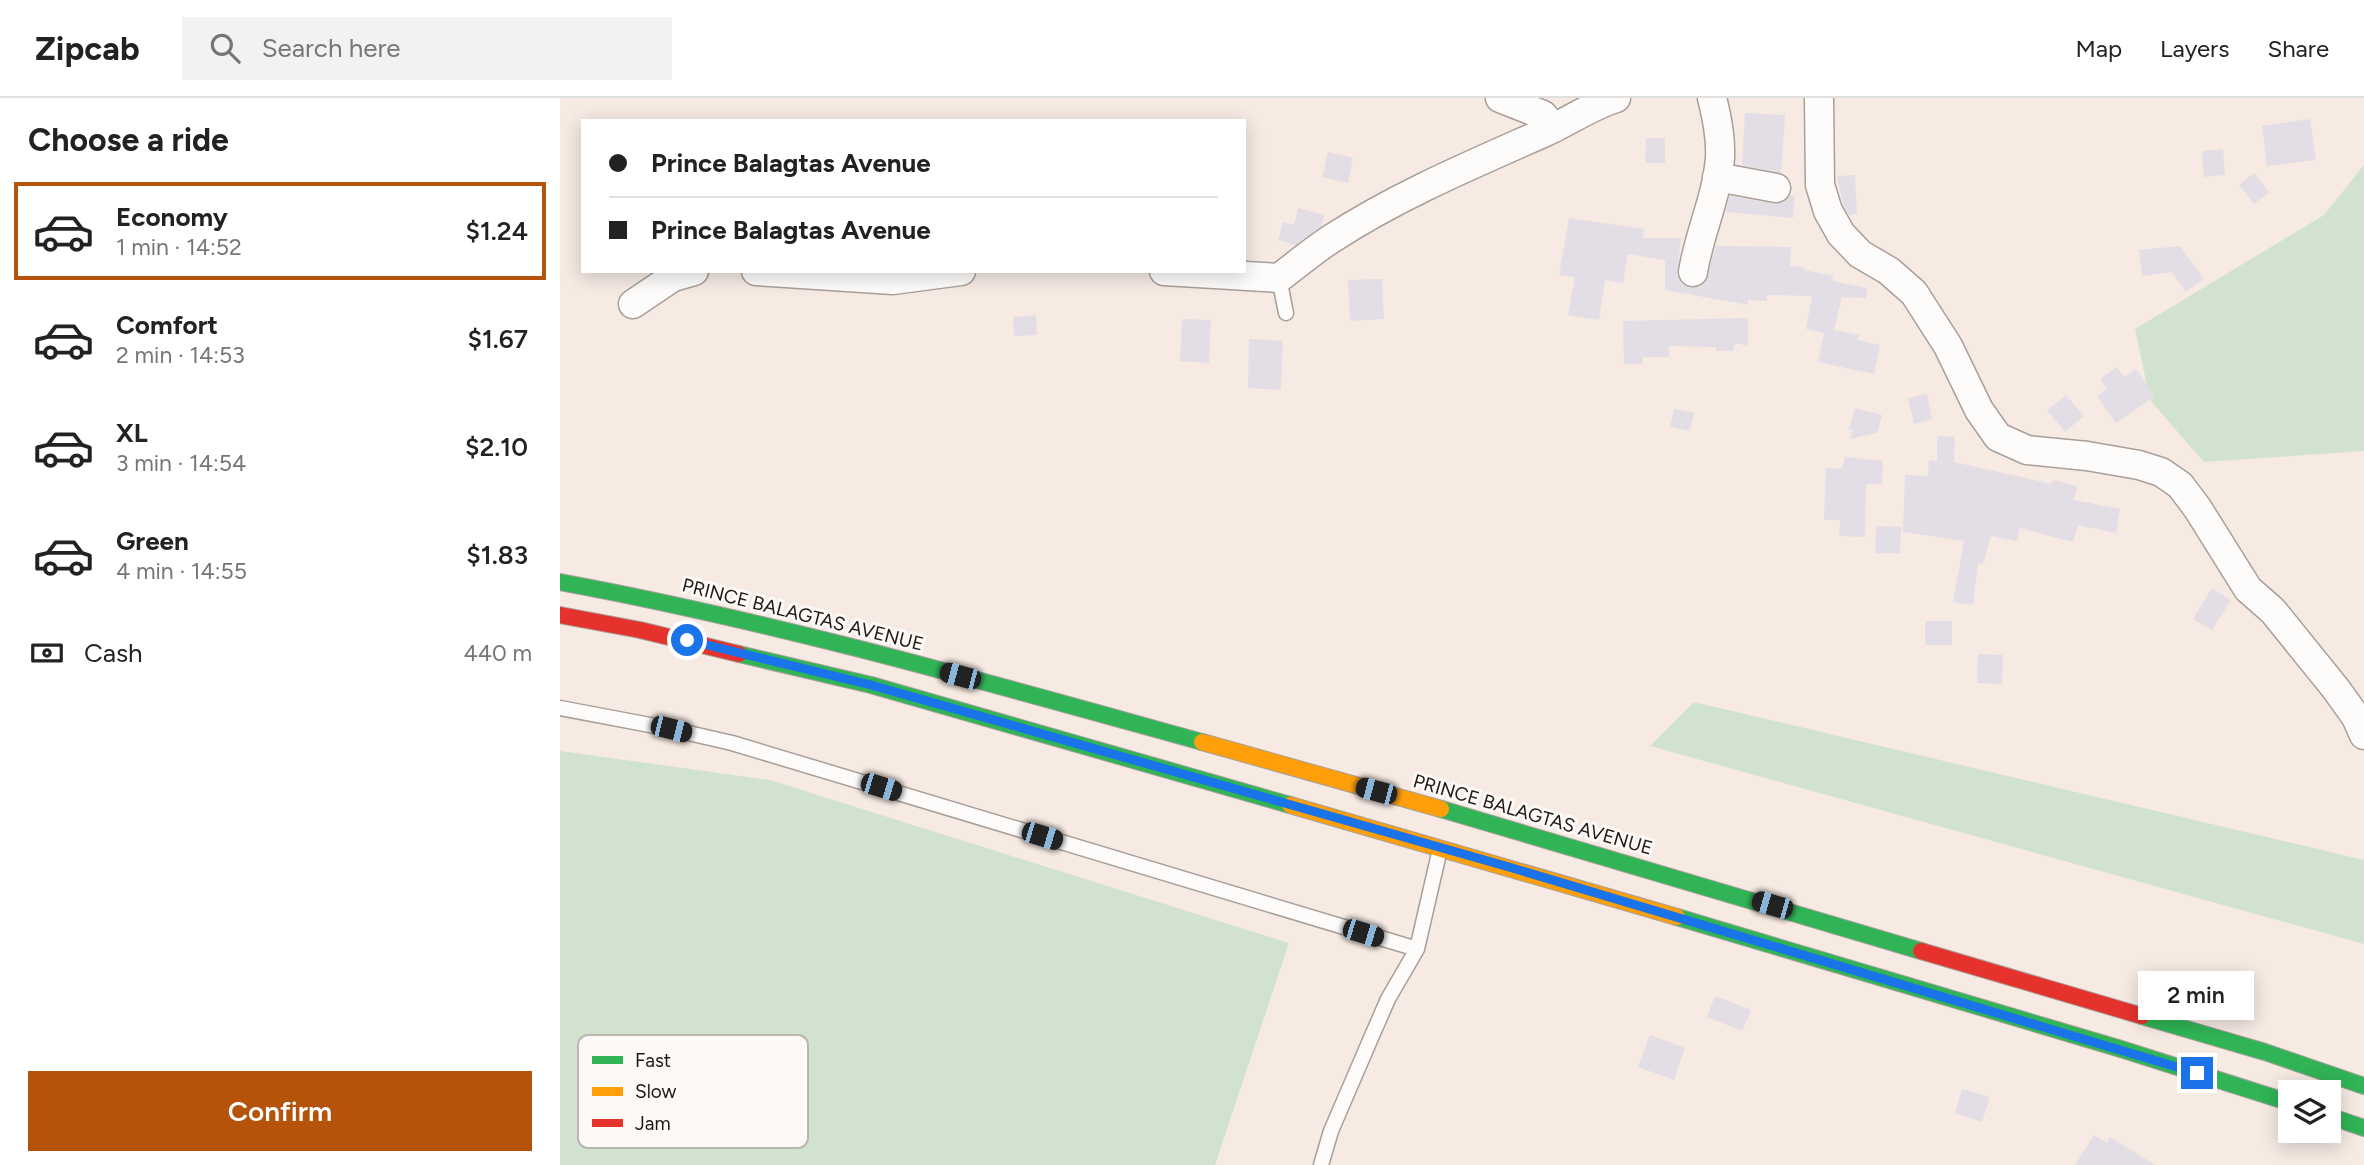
<!DOCTYPE html>
<meta charset="utf-8">
<style>
body{margin:0;font-family:Figtree,sans-serif;background:#f2f2f2;color:#222;height:100vh;display:flex;flex-direction:column;font-size:26px;white-space:nowrap}
*{box-sizing:border-box;margin:0}
p{font-size:23px;color:#767676}
.icon{flex:none;width:38px;height:38px;fill:none;stroke:currentColor;stroke-width:2;stroke-linecap:round;stroke-linejoin:round}
.map{position:relative;flex:1;overflow:hidden}
.panel{display:flex;flex-direction:column;background:#fff;width:560px}
.panel>*{flex:none}
.hud{position:absolute;left:21px;top:21px;width:665px;height:154px;border-radius:0px;box-shadow:0 4px 18px #0003;display:grid;align-content:center;height:154px;padding:0 28px;background:#fff}
.tools{position:absolute;left:1718px;top:982px;display:grid;gap:14px}
.tools a{display:grid;place-items:center;width:63px;height:63px;border-radius:0px;background:#fff;box-shadow:0 4px 18px #0003;font-size:35px}
.end{position:absolute;width:32px;height:32px;margin:-16px;border:9px solid #1a73e8;background:#fff;box-shadow:0 0 0 4px #fff}
.from{border-radius:50%}
.bubble{position:absolute;height:49px;border-radius:0px;background:#fff;box-shadow:0 4px 18px #0003;font-size:23px;font-weight:600;line-height:49px;text-align:center}
.car{position:absolute;width:21px;height:42px;margin:-21px -10px;border-radius:9px;box-shadow:0 0 5px 2px #0007;background:linear-gradient(#222 24%,#8ab4d8 0 40%,#222 0 76%,#8ab4d8 0 86%,#222 0)}
.hud b{display:flex;align-items:center;gap:24px;height:66px;font-size:26px}
.hud b+b{border-top:2px solid #e0e0e0}
.hud i{width:18px;height:18px;background:#222}
ul{padding:0;list-style:none}
li{display:flex;align-items:center;gap:21px;height:98px;margin:0 14px 10px;padding:0 14px;border:4px solid transparent;border-radius:0px}
li div{flex:1}
li b{display:block;font-size:26px}
li em{font-style:normal;font-weight:600}
li.on{border-color:#b45309}
li>.icon{width:63px;height:63px;stroke-width:1.5}
h2{padding:0 28px;font-size:32px;line-height:84px}
.pay{display:flex;align-items:center;gap:18px;height:77px;padding:0 28px;font-size:26px}
.pay p{margin-inline-start:auto}
.button{display:flex;gap:14px;margin-top:auto;padding:14px 28px}
.button a{flex:1;height:80px;border-radius:0px;background:#b45309;color:#fff;font-size:28px;font-weight:600;line-height:80px;text-align:center}
header{display:flex;align-items:center;gap:42px;box-sizing:border-box;height:98px;padding:0 35px;background:#fff;border-bottom:2px solid #e0e0e0}
header strong{font-size:33px}
nav{display:flex;gap:38px;margin-inline-start:auto;font-size:24px}
.search{width:490px;height:63px;background:#f2f2f2;display:flex;align-items:center;gap:18px;box-sizing:border-box;padding:0 24px;border-radius:0px;color:#767676;font-size:26px}
main{display:flex;flex:1;min-height:0}
.map>svg:first-child{display:block}
.green{fill:#d1e3cf}
.building{fill:#e3dde6}
.lines{fill:none;stroke-linecap:round;stroke-linejoin:round}
.lane-casing{stroke:#a89f9a;stroke-width:17}
.street-casing{stroke:#a89f9a;stroke-width:31}
.fast-casing{stroke:#a89f9a;stroke-width:18}
.slow-casing{stroke:#a89f9a;stroke-width:18}
.jam-casing{stroke:#a89f9a;stroke-width:18}
.lane{stroke:#fefcfb;stroke-width:14}
.street{stroke:#fefcfb;stroke-width:28}
.fast{stroke:#30b455;stroke-width:16}
.slow{stroke:#ff9f0a;stroke-width:16}
.jam{stroke:#e5322d;stroke-width:16}
.route{stroke:#1a73e8;stroke-width:9}
.labels{text-anchor:middle;stroke-width:6;stroke-linejoin:round;paint-order:stroke}
.street-label{font-size:19px;fill:#1f1813;stroke:#fdf9f6}
.key{fill:#fdf9f6;stroke:#bab6b2;stroke-width:2}
.key-label{font-size:19px;fill:#1f1813}
</style>
<header>
<strong>Zipcab</strong>
<div class="search"><svg class="icon" aria-label="search" viewBox="0 0 24 24"><circle cx="10" cy="10" r="6"/><path d="M15 15l6 6"/></svg>Search here</div>
<nav><a>Map</a><a>Layers</a><a>Share</a></nav>
</header>
<main>
<section class="panel">
<h2>Choose a ride</h2>
<ul>
<li class="on"><svg class="icon" aria-label="car" viewBox="0 0 24 24"><path d="M5 17H2v-5l4-1 3-4h7l3 4 3 1v5h-3M9 17h6M6 11h13"/><circle cx="7" cy="17" r="2"/><circle cx="17" cy="17" r="2"/></svg><div><b>Economy</b><p>1 min · 14:52</p></div><em>$1.24</em></li>
<li><svg class="icon" aria-label="car" viewBox="0 0 24 24"><path d="M5 17H2v-5l4-1 3-4h7l3 4 3 1v5h-3M9 17h6M6 11h13"/><circle cx="7" cy="17" r="2"/><circle cx="17" cy="17" r="2"/></svg><div><b>Comfort</b><p>2 min · 14:53</p></div><em>$1.67</em></li>
<li><svg class="icon" aria-label="car" viewBox="0 0 24 24"><path d="M5 17H2v-5l4-1 3-4h7l3 4 3 1v5h-3M9 17h6M6 11h13"/><circle cx="7" cy="17" r="2"/><circle cx="17" cy="17" r="2"/></svg><div><b>XL</b><p>3 min · 14:54</p></div><em>$2.10</em></li>
<li><svg class="icon" aria-label="car" viewBox="0 0 24 24"><path d="M5 17H2v-5l4-1 3-4h7l3 4 3 1v5h-3M9 17h6M6 11h13"/><circle cx="7" cy="17" r="2"/><circle cx="17" cy="17" r="2"/></svg><div><b>Green</b><p>4 min · 14:55</p></div><em>$1.83</em></li>
</ul>
<div class="pay"><svg class="icon" aria-label="cash" viewBox="0 0 24 24"><path d="M3 7h18v10H3z"/><circle cx="12" cy="12" r="2"/></svg>Cash<p>440 m</p></div>
<div class="button"><a>Confirm</a></div>
</section>
<div class="map">
<svg width="1804" height="1067" viewBox="0 0 1804 1067">
<rect width="100%" height="100%" fill="#f6eae3"/>
<path class="green" d="M1804 67V353L1644 364 1590 302 1575 231 1764 117Z
M1134 604 1804 762V846L1090 648Z
M0 653 210 682 729 845 655 1067H0Z"/>
<path class="building" d="M1185 15 1225 17 1221 75 1182 67Z
M1750 21 1756 62 1707 68 1702 28Z
M1086 40H1105V65H1085Z
M1663 51 1665 77 1644 79 1642 53Z
M768 54 793 60 788 85 762 79Z
M1694 75 1709 94 1694 106 1679 87Z
M1295 77 1297 116 1289 117 1283 106 1277 78Z
M1170 98 1214 106 1222 105 1230 98H1235L1233 120 1166 114Z
M738 110 764 117 761 128 735 147 718 142 723 124 734 127Z
M1009 120 1084 131 1083 140H1121L1117 179 1123 187 1131 190 1139 189 1146 184 1156 148 1231 149 1230 168 1244 169V172L1273 178 1272 183 1307 190 1306 200 1282 199 1274 232 1299 237 1298 242 1320 247 1314 276 1258 264 1264 235 1246 231 1252 198 1207 197V203L1188 202V207L1105 192V162L1068 156 1063 185 1045 182 1039 222 1008 217 1015 179 999 177Z
M1620 148 1644 181 1626 194 1612 174 1582 178 1579 152Z
M822 181 824 221 790 223 788 182Z
M476 217 477 237 454 238 453 219Z
M1188 220V248L1175 245 1173 253H1156V249L1109 248V259H1083V266H1064L1063 223Z
M622 221 651 222 649 265 620 263Z
M689 241 723 243 721 292 688 290Z
M1557 269 1564 279 1576 271 1595 298 1556 325 1537 298 1547 291 1540 281Z
M1367 296 1372 322 1354 326 1348 300Z
M1506 297 1524 318 1505 334 1487 312Z
M1295 310 1322 317 1317 335 1290 341 1293 332 1289 331Z
M1114 311 1134 315 1130 333 1110 329Z
M1377 338 1395 339 1394 364 1492 386 1493 382 1517 388 1514 402 1560 411 1556 435 1518 427 1513 444 1460 430 1457 443 1431 438 1423 466 1418 465 1413 507 1393 504 1404 443 1343 434 1345 377 1368 378 1369 362 1377 363Z
M1285 359 1323 363 1322 386H1306L1305 439 1279 438 1280 422H1264L1266 370 1282 371Z
M1316 428 1341 429 1340 455H1315Z
M1652 490 1671 502 1652 532 1633 521Z
M1365 523H1392V547H1365Z
M1418 556 1443 557 1442 586 1417 585Z
M1155 898 1191 912 1182 933 1147 919Z
M1090 937 1125 950 1114 982 1078 969Z
M1402 991 1430 999 1422 1024 1395 1015Z
M1534 1037 1547 1045 1550 1039 1595 1067H1515Z"/>
<g class="lines">
<defs>
<path id="lane" d="M719 180 726 215
M0 610 111 631 172 645 857 851
M761 1067 771 1033 811 940 828 901 857 851 880 751"/>
<path id="street" d="M940 0 983 17 994 30
M1259 0 1260 87 1268 113 1281 136 1300 156 1329 173 1354 195 1388 248 1419 312 1438 339 1467 352 1527 358 1579 367 1601 374 1620 387 1638 411 1688 491 1713 513 1776 591 1796 619 1804 637
M1157 79 1216 90
M196 173 333 182 401 173
M604 173 719 180C736 167 753 153 771 141 837 98 911 67 983 35 1008 24 1030 8 1056 0
M1133 174C1139 136 1157 99 1160 60 1161 40 1157 19 1152 0
M73 206 113 179 134 173"/>
<path id="fast" d="M0 484C217 524 429 585 642 644
M179 556 311 587 730 707
M881 711 1361 853
M1117 819 1561 951 1731 1005
M1582 918 1705 954 1804 988
M1769 1018 1804 1030"/>
<path id="slow" d="M642 644 881 711
M730 707 1117 819"/>
<path id="jam" d="M0 517 80 532 179 556
M1361 853 1582 918"/>
</defs>
<use href="#lane" class="lane-casing"/>
<use href="#street" class="street-casing"/>
<use href="#fast" class="fast-casing"/>
<use href="#slow" class="slow-casing"/>
<use href="#jam" class="jam-casing"/>
<use href="#lane" class="lane"/>
<use href="#street" class="street"/>
<use href="#fast" class="fast"/>
<use href="#slow" class="slow"/>
<use href="#jam" class="jam"/>
</g>
<g class="lines">
<path class="route" d="M127 542 311 587 949 769 1637 975"/>
</g>
<g class="labels">
<g class="street-label">
<text transform="translate(243 516) rotate(14)" y="7">PRINCE BALAGTAS AVENUE</text>
<text transform="translate(973 716) rotate(16)" y="7">PRINCE BALAGTAS AVENUE</text>
</g>
</g>
<rect x="18" y="937" width="230" height="113" rx="10" class="key"/>
<rect x="32" y="958" width="31" height="8" fill="#30b455"/>
<rect x="32" y="989" width="31" height="9" fill="#ff9f0a"/>
<rect x="32" y="1021" width="31" height="8" fill="#e5322d"/>
<g class="key-label">
<text x="75" y="969">Fast</text>
<text x="75" y="1000">Slow</text>
<text x="75" y="1032">Jam</text>
</g>
</svg>
<div class="tools">
<a><svg class="icon" aria-label="layers" viewBox="0 0 24 24"><path d="M12 4l9 5-9 5-9-5zM3 14l9 5 9-5"/></svg></a>
</div>
<i class="end from" style="left:127px;top:542px"></i>
<i class="end" style="left:1637px;top:975px"></i>
<div class="bubble" style="left:1578px;top:873px;width:116px">2 min</div>
<i class="car" style="left:400px;top:578px;rotate:285deg"></i>
<i class="car" style="left:111px;top:631px;rotate:104deg"></i>
<i class="car" style="left:321px;top:689px;rotate:107deg"></i>
<i class="car" style="left:816px;top:693px;rotate:285deg"></i>
<i class="car" style="left:482px;top:738px;rotate:107deg"></i>
<i class="car" style="left:1212px;top:807px;rotate:286deg"></i>
<i class="car" style="left:803px;top:835px;rotate:107deg"></i>
<div class="hud">
<b><i class="from"></i>Prince Balagtas Avenue</b>
<b><i></i>Prince Balagtas Avenue</b>
</div>
</div>
</main>
